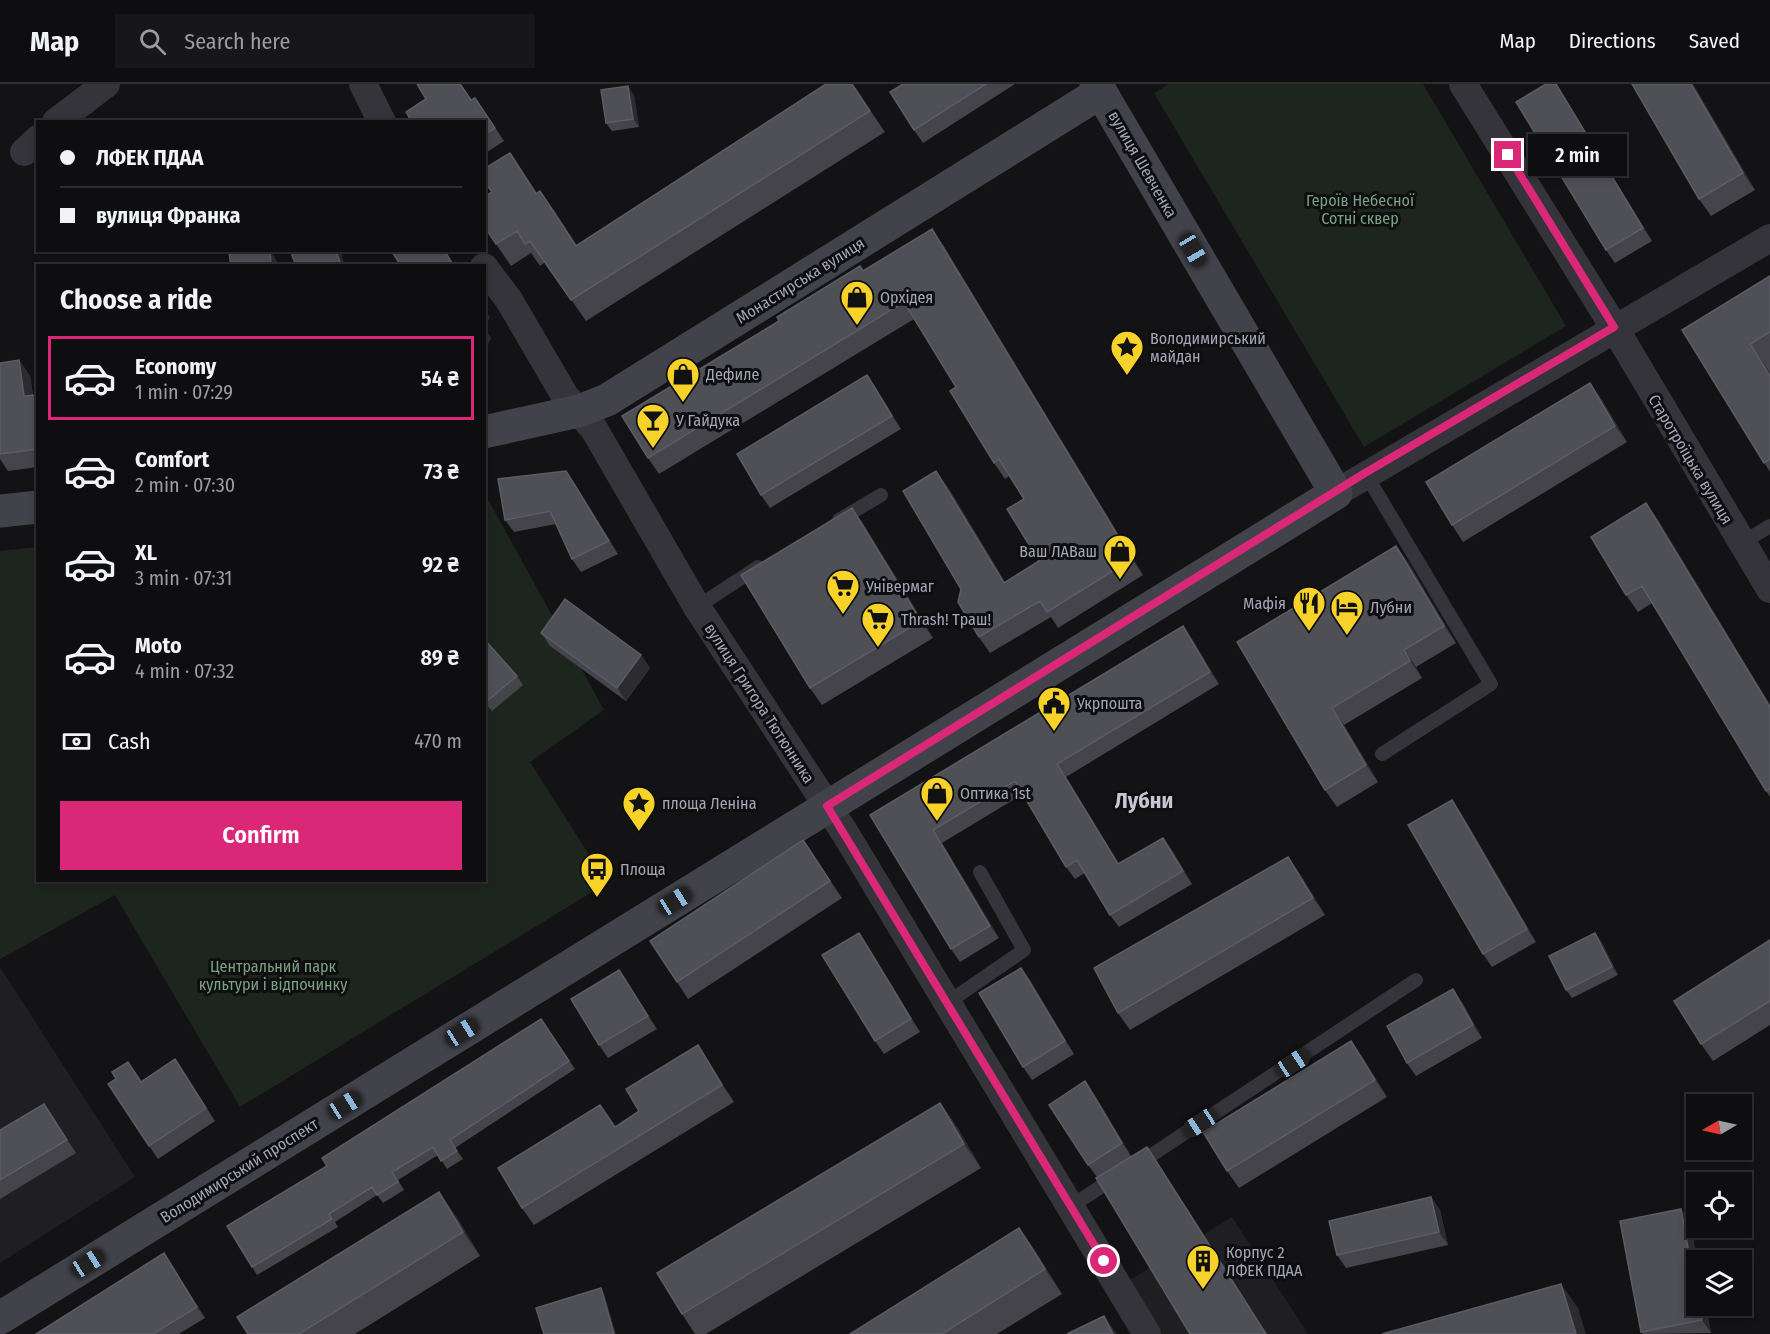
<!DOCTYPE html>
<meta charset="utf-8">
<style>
body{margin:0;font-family:"Fira Sans Condensed",sans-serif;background:#171719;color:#f1f3f6;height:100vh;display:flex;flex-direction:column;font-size:22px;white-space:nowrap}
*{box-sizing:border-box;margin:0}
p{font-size:20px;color:#9b9c9f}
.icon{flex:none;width:33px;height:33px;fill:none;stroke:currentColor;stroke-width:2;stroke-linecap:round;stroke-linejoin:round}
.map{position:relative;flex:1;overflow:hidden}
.panel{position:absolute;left:36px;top:180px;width:450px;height:618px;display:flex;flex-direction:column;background:#0e0e10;border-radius:0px;box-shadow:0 3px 9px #0003,0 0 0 2px #2e2e30}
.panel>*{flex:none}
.guide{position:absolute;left:36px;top:36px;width:450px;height:132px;border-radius:0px;box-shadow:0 3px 9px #0003,0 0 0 2px #2e2e30;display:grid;align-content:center;height:132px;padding:0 24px;background:#0e0e10}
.needle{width:39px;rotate:261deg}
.fabs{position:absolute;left:1686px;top:1010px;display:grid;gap:12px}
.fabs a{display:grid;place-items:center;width:66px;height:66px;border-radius:0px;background:#0e0e10;box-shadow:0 3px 9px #0003,0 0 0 2px #2e2e30;font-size:30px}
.end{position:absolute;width:27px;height:27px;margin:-14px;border:8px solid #db2777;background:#fff;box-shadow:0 0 0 3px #fff}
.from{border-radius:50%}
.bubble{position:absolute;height:42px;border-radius:0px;background:#0e0e10;box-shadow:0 3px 9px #0003,0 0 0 2px #2e2e30;font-size:20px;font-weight:600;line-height:42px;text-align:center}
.car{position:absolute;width:18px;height:36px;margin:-18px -9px;border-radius:8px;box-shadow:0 0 4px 2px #0007;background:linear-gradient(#222 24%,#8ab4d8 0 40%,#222 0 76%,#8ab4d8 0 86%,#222 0)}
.guide b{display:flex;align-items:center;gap:21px;height:57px;font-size:22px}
.guide b+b{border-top:2px solid #2e2e30}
.guide i{width:15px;height:15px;background:#f1f3f6}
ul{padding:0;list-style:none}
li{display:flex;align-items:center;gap:18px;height:84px;margin:0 12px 9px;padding:0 12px;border:3px solid transparent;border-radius:0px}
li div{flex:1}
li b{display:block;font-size:22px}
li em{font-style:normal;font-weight:600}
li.current{border-color:#db2777}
li>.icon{width:54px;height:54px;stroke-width:1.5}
h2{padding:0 24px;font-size:27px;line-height:72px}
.pay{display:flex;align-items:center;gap:15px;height:66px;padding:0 24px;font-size:22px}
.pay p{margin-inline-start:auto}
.button{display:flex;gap:12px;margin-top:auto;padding:12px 24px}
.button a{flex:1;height:69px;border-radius:0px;background:#db2777;color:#fff;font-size:24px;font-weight:600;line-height:69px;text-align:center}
header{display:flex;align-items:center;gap:36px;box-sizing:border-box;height:84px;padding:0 30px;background:#0e0e10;border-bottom:2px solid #2e2e30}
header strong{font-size:28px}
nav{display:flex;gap:33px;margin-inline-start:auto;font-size:21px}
.search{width:420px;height:54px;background:#171719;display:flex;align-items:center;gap:15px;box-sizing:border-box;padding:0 21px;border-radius:0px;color:#9b9c9f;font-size:22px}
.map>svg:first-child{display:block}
.built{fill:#1f1f22}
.green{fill:#1d251f}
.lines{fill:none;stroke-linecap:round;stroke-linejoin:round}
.service{stroke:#34343a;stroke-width:14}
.minor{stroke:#34343a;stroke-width:28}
.secondary{stroke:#42424a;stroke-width:33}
.wall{fill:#44444a}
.shaded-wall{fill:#2c2c30}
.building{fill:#4f4f56;stroke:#5c5c64;stroke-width:1.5}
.route{stroke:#db2777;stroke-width:8}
.labels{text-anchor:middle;stroke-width:6;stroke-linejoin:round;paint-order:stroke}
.street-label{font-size:16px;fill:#a4a6b5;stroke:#0e0e10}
.park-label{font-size:16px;fill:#7aa183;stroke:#0e0e10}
.poi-label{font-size:16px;fill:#a4a6b5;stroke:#0e0e10;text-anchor:start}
.district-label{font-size:22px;font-weight:bold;fill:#c5c6d1;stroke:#0e0e10}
</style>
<header>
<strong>Map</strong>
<div class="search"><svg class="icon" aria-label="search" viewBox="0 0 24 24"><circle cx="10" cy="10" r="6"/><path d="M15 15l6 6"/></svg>Search here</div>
<nav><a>Map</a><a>Directions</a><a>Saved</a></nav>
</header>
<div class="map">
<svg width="1770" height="1250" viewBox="0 0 1770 1250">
<rect width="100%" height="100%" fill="#131315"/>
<path class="built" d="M0 883 135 1093 0 1179Z
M1232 1133 1292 1225 1308 1250H1161L1128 1197Z"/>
<path class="green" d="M1169 0H1423L1566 242 1364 363 1154 9Z
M484 417H489L604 626 530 678 607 799 240 1023 115 811 0 875V467L37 463 38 796H484Z"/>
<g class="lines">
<path class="service" d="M1365 389 1491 600 1382 670
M839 436 881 411
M1742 459 1770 442
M697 523 758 483
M947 919 1024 866 980 788
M1138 1080 1416 896
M1071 1122 1116 1093"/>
<path class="minor" d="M363 0 382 38
M1463 0 1614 243 1770 505
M56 38 106 0
M24 68 38 55
M484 183 509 216 565 312 594 345 697 523 845 749 1147 1250
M1336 409 1770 154"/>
<path class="secondary" d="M484 348 579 327 607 316 1101 8
M0 427 38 423
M0 1234 1336 409 1096 0"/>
</g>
<path class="wall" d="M417 0H461L471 16 484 27 504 57 484 70V38L426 15Z
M852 0 885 48 586 237 545 178 540 182 531 169 511 182 496 160 492 108 510 69 537 109 540 107 576 161Z
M903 0H1015L923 59 914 46Z
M1556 0 1652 157 1615 179 1606 166Z
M1632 0H1693L1755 106 1711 132 1699 115Z
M634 11 639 43 612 47 606 39Z
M943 161 1143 491 1058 544 1051 533 990 569 979 553 961 505 948 403 1005 498 1039 477 1024 415 1009 392 1005 395 994 379 956 303 914 235 659 390 648 374 863 187Z
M1770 192V388L1682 246Z
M19 276 30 292 33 311 38 313V383L8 387 0 375V279Z
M867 291 876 304 901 345 770 424 761 411Z
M1602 316 1627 358 1463 458 1452 441Z
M575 400 618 470 581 488 572 475 556 440 514 448 505 436Z
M1646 419 1658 436 1770 621V713L1652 519 1638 528 1626 511Z
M852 424 864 441 933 554 822 621 810 604Z
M1408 478 1456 559 1416 583 1422 594 1344 641 1378 698 1337 723 1325 706 1237 558Z
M541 549 641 571 650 584 626 617 550 562Z
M484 555 517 592 523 601 492 627 484 618Z
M1192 555 1219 600 1066 693 1119 780 1163 754 1172 766 1192 800 1119 843 1110 831 1085 789 1075 795 1066 783 1023 710 942 759 999 854 960 878 951 865 870 731Z
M1461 729 1536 858 1492 883 1483 870Z
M803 756 842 814 688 915 677 898Z
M1288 773 1300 790 1325 831 1130 946 1118 929Z
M1595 849 1601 857 1618 891 1572 914 1566 906Z
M1770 856V941L1713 977 1701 960Z
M868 862 920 948 884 970 875 957Z
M1021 884 1030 896 1074 970 1032 996 1023 983Z
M619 886 657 945 608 974 599 961Z
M1462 918 1482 954 1416 992 1407 979Z
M541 935 575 985 455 1064 463 1075 447 1085 438 1071 398 1096 404 1106 383 1119 377 1111 335 1138 338 1143 257 1191 252 1183 327 1082Z
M1351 957 1363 974 1387 1013 1239 1104 1227 1087Z
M175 975 215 1037 158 1075 149 1062 141 997Z
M709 978 734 1018 534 1141 522 1124 615 1043 639 1027Z
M1094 1010 1131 1072 1147 1063 1157 1078 1267 1250H1190L1097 1093 1088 1081Z
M940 1019 957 1043 981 1084 706 1250H695L682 1230Z
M44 1020 76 1069 0 1115V1046Z
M1431 1113 1440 1126 1448 1161 1346 1184 1337 1171Z
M456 1132 480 1172 355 1250H248Z
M1690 1138 1697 1176H1696L1711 1249 1643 1250 1641 1248Z
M1019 1144 1036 1168 1062 1210 997 1250H850Z
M164 1169 205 1234 179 1250H36Z"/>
<path class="shaded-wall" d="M1556 0 1562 9 1652 157 1643 144Z
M1691 0H1693L1755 106 1743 89Z
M628 2 634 11 639 43 633 35Z
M510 69 525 91 551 132 536 110Z
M540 107 556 129 591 183 576 162Z
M932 145 943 161 1143 491 1132 475Z
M270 166 280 182H271Z
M336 166H340L345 182H341Z
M484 226 490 233 485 244 491 254 484 270Z
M1750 260 1770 289V292Z
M19 276 30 292 35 328 24 312Z
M867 291 876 304 901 345 892 332Z
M1590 299 1602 316 1627 358 1615 342Z
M566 387 575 400 618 470 609 457Z
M936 387 948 403 1015 515 1004 499Z
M1646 419 1658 436 1770 621V623Z
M852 424 864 441 933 554 921 537Z
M1396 462 1408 478 1456 559 1444 542Z
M1183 542 1192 555 1219 600 1210 588Z
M1404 566 1416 583 1422 594 1410 577Z
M641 571 650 584 626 617 617 604Z
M1332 624 1344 641 1378 698 1366 681Z
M1057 680 1066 693 1127 793 1118 780Z
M1452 716 1461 729 1536 858 1527 845Z
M933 746 942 759 999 854 990 842Z
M1163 754 1172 766 1192 800 1183 787Z
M803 756 815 773 842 814 830 797Z
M1288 773 1300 790 1325 831 1313 814Z
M859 849 868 862 920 948 911 935Z
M1595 849 1601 857 1618 891 1612 883Z
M1021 884 1030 896 1074 970 1065 957Z
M619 886 628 899 657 945 648 932Z
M1453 905 1462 918 1482 954 1473 941Z
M1351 957 1363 974 1387 1013 1375 996Z
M698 961 709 978 734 1018 722 1001Z
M1085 997 1094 1010 1131 1072 1122 1059Z
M940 1019 957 1043 981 1084 964 1060Z
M1147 1063 1157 1078 1267 1250H1266Z
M439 1108 456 1132 480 1172 463 1148Z
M1431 1113 1440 1126 1448 1161 1439 1148Z
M1681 1125 1690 1138 1697 1176H1696V1208Z
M1019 1144 1036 1168 1062 1210 1045 1185Z
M164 1169 172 1181 205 1234 197 1223Z
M1561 1200 1578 1224 1586 1250H1576Z
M601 1204 604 1209 616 1250H614Z
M1699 1221H1706L1711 1249 1702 1236Z
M1104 1232 1117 1250H1113Z"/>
<path class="building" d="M417 0H460L471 16 475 14 495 44 484 51V38H412L406 28 426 15Z
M826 0H852L870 27 571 216 530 157 525 160 517 147 496 160 484 142V113L492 108 484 97V85L510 69 536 110 540 107 576 162Z
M903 0H986L914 46 890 8Z
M1546 0H1556L1643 144 1606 166 1516 18Z
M1632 0H1691L1743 89 1699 115Z
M628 2 633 35 606 39 601 6Z
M932 145 1132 475 1047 528 1040 517 979 553 958 518 961 505 903 407 936 387 1004 499 1039 477 1007 425 1024 415 999 375 994 379 950 307 956 303 904 218 648 374 622 332 779 237 777 233 860 182 863 187Z
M261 166H270L271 182H231L229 169Z
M290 166H336L341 182H296Z
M391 166H444L454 182H401Z
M1770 192V248L1750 260 1770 292V375L1764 379 1682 246Z
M19 276 24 312 36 311V317H38V365L0 370V279Z
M867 291 892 332 761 411 737 370Z
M1590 299 1615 342 1452 441 1426 398Z
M566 387 609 457 572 475 550 427 505 436 498 395Z
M1646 419 1770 623V705L1766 707 1642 502 1626 511 1591 453Z
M852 424 921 537 810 604 741 491Z
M1396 462 1444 542 1404 566 1410 577 1332 624 1366 681 1325 706 1237 558Z
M565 515 641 571 617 604 541 549Z
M1183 542 1210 588 1057 680 1118 780 1163 754 1183 787 1110 831 1077 776 1066 783 1015 697 933 746 990 842 951 865 870 731Z
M484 555 517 592 486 618 484 616Z
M1452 716 1527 845 1483 870 1408 741Z
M803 756 830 797 677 898 650 857Z
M1288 773 1313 814 1118 929 1094 884Z
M859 849 911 935 875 957 822 871Z
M1595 849 1612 883 1566 906 1549 872Z
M1770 856V917L1701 960 1674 917Z
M1021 884 1065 957 1023 983 979 909Z
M619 886 648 932 599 961 571 915Z
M1453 905 1473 941 1407 979 1387 942Z
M541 935 569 977 450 1056 457 1067 441 1077 433 1063 392 1088 398 1098 377 1111 372 1103 329 1130 332 1135 252 1183 227 1142 327 1082 322 1074Z
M1351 957 1375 996 1227 1087 1203 1048Z
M698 961 722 1001 522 1124 498 1084 600 1021 615 1043 639 1027 626 1005Z
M175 975 206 1024 149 1062 108 1000 116 995 112 988 128 978 141 998Z
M1085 997 1122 1059 1088 1081 1049 1021Z
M940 1019 964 1060 682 1230 657 1189Z
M44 1020 67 1056 0 1096V1046Z
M1147 1063 1266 1250H1190L1096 1094Z
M439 1108 463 1148 299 1250H248L237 1233Z
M1431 1113 1439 1148 1337 1171 1329 1137Z
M1681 1125 1696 1208V1221H1699L1702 1236 1641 1248 1620 1137Z
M1019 1144 1045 1185 942 1250H850Z
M164 1169 197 1223 153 1250H36Z
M1561 1200 1576 1250H1382Z
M601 1204 614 1250H544L536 1224Z
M1104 1232 1113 1250H1067Z"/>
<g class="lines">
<path class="route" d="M1104 1177 827 722 1365 389 1614 243 1508 71"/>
</g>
<defs>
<symbol id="shop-pin" viewBox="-11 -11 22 30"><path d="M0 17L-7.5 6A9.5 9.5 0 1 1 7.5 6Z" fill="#f7d329" stroke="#0e0e10"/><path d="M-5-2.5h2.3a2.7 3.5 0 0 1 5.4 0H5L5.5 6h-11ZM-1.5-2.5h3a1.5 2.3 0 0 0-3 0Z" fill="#111"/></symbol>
<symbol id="sight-pin" viewBox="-11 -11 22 30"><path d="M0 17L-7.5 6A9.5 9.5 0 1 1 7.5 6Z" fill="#f7d329" stroke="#0e0e10"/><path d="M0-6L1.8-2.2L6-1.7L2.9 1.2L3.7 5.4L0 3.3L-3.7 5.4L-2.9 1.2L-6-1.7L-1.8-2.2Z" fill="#111"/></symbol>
<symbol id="bar-pin" viewBox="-11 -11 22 30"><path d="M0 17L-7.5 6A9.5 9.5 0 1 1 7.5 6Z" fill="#f7d329" stroke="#0e0e10"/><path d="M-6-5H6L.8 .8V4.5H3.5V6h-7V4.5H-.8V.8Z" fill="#111"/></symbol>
<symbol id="supermarket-pin" viewBox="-11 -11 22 30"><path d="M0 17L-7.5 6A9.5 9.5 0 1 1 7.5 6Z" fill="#f7d329" stroke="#0e0e10"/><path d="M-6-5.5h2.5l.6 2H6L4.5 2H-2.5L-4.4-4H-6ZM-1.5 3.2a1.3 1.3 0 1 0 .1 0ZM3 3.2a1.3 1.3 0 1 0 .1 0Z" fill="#111"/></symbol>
<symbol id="restaurant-pin" viewBox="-11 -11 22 30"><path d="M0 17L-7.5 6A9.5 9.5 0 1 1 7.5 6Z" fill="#f7d329" stroke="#0e0e10"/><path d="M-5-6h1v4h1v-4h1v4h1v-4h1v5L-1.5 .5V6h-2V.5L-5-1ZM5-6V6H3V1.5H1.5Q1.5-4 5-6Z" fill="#111"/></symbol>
<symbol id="hotel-pin" viewBox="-11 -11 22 30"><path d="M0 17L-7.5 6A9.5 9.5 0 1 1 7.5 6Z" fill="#f7d329" stroke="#0e0e10"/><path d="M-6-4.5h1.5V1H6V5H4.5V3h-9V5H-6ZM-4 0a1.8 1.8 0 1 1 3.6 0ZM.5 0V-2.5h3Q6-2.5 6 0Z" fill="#111"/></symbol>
<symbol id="civic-pin" viewBox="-11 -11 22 30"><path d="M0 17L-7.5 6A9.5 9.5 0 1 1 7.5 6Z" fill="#f7d329" stroke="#0e0e10"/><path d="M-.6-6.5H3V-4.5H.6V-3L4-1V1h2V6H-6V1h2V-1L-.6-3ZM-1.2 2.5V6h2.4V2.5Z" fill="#111"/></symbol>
<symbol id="bus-pin" viewBox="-11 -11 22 30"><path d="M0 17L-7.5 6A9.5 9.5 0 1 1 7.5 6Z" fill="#f7d329" stroke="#0e0e10"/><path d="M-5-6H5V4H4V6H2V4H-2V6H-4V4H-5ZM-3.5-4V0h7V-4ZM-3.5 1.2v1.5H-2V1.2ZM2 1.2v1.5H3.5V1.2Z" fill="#111"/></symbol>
<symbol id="building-pin" viewBox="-11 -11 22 30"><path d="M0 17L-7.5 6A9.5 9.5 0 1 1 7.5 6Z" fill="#f7d329" stroke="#0e0e10"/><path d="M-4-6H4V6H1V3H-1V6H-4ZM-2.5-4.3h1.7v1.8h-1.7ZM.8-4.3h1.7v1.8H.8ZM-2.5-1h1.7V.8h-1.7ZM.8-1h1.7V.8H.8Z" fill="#111"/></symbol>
</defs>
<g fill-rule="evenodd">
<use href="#shop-pin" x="838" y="194" width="38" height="52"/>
<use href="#sight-pin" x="1108" y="244" width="38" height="52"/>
<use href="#shop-pin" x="664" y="271" width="38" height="52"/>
<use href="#bar-pin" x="634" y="317" width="38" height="52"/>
<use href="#shop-pin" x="1101" y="448" width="38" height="52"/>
<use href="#supermarket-pin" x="824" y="483" width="38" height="52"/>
<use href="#restaurant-pin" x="1290" y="500" width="38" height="52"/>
<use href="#hotel-pin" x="1328" y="504" width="38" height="52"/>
<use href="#supermarket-pin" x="859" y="516" width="38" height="52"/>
<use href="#civic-pin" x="1035" y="600" width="38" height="52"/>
<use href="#shop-pin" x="918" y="690" width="38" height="52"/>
<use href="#sight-pin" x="620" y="700" width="38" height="52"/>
<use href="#bus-pin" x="578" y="766" width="38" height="52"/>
<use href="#building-pin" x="1184" y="1158" width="38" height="52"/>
</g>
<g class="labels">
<g class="street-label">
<text transform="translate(1143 80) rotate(60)" y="6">вулиця Шевченка</text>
<text transform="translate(800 196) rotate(-32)" y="6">Монастирська вулиця</text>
<text transform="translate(1691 375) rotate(59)" y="6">Старотроїцька вулиця</text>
<text transform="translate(760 619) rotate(57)" y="6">вулиця Григора Тютюнника</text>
<text transform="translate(239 1086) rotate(-32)" y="6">Володимирський проспект</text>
</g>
<g class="park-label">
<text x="1360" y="122">Героїв Небесної<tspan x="1360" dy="18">Сотні сквер</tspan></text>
<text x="273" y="888">Центральний парк<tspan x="273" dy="18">культури і відпочинку</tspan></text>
</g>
<g class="poi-label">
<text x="880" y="219">Орхідея</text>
<text x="1150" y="260">Володимирський<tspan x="1150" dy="18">майдан</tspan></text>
<text x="706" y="296">Дефиле</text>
<text x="676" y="342">У Гайдука</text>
<text x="1097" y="473" text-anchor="end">Ваш ЛАВаш</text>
<text x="866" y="508">Універмаг</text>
<text x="1286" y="525" text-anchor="end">Мафія</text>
<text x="1370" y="529">Лубни</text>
<text x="901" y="541">Thrash! Траш!</text>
<text x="1077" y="625">Укрпошта</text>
<text x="960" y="715">Оптика 1st</text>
<text x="662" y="725">площа Леніна</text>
<text x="620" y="791">Площа</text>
<text x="1226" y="1174">Корпус 2<tspan x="1226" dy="18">ЛФЕК ПДАА</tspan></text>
</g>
<g class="district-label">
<text x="1144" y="724">Лубни</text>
</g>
</g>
</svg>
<div class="fabs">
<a><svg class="needle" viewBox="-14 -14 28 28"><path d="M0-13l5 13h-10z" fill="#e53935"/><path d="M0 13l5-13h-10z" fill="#9b9c9f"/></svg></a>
<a><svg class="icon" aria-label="locate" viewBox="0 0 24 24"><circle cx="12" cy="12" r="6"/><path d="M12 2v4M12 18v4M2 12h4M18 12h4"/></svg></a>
<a><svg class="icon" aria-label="layers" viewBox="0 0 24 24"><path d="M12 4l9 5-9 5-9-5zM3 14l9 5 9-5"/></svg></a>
</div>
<i class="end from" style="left:1104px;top:1177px"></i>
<i class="end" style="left:1508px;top:71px"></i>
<div class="bubble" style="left:1528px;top:50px;width:99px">2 min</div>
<i class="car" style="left:1193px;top:166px;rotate:150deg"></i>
<i class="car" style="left:675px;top:817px;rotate:58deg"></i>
<i class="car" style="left:462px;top:948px;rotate:58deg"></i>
<i class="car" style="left:1293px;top:979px;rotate:57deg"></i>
<i class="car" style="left:345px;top:1021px;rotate:58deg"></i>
<i class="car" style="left:1200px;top:1039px;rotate:237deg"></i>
<i class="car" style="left:88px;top:1179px;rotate:58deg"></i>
<div class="guide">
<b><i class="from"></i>ЛФЕК ПДАА</b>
<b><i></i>вулиця Франка</b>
</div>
<section class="panel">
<h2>Choose a ride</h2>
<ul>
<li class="current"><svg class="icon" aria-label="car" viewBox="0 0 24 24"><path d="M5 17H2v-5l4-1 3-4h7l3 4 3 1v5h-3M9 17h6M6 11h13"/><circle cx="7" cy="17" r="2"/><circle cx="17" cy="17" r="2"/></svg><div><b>Economy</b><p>1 min · 07:29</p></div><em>54 ₴</em></li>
<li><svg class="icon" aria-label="car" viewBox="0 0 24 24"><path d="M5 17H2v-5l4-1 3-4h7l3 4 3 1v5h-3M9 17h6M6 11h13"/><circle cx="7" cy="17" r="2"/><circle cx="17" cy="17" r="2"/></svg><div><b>Comfort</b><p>2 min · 07:30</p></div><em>73 ₴</em></li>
<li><svg class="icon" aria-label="car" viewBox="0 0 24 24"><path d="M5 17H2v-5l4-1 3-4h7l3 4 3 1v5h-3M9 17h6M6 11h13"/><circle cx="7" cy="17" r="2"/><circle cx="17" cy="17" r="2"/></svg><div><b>XL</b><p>3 min · 07:31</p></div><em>92 ₴</em></li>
<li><svg class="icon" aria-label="car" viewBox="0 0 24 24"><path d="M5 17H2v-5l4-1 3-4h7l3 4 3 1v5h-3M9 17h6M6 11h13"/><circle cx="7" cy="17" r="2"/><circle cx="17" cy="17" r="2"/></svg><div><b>Moto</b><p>4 min · 07:32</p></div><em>89 ₴</em></li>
</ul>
<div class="pay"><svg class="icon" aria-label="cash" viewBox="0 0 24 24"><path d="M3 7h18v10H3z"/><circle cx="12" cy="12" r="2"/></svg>Cash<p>470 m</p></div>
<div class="button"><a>Confirm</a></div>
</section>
</div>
